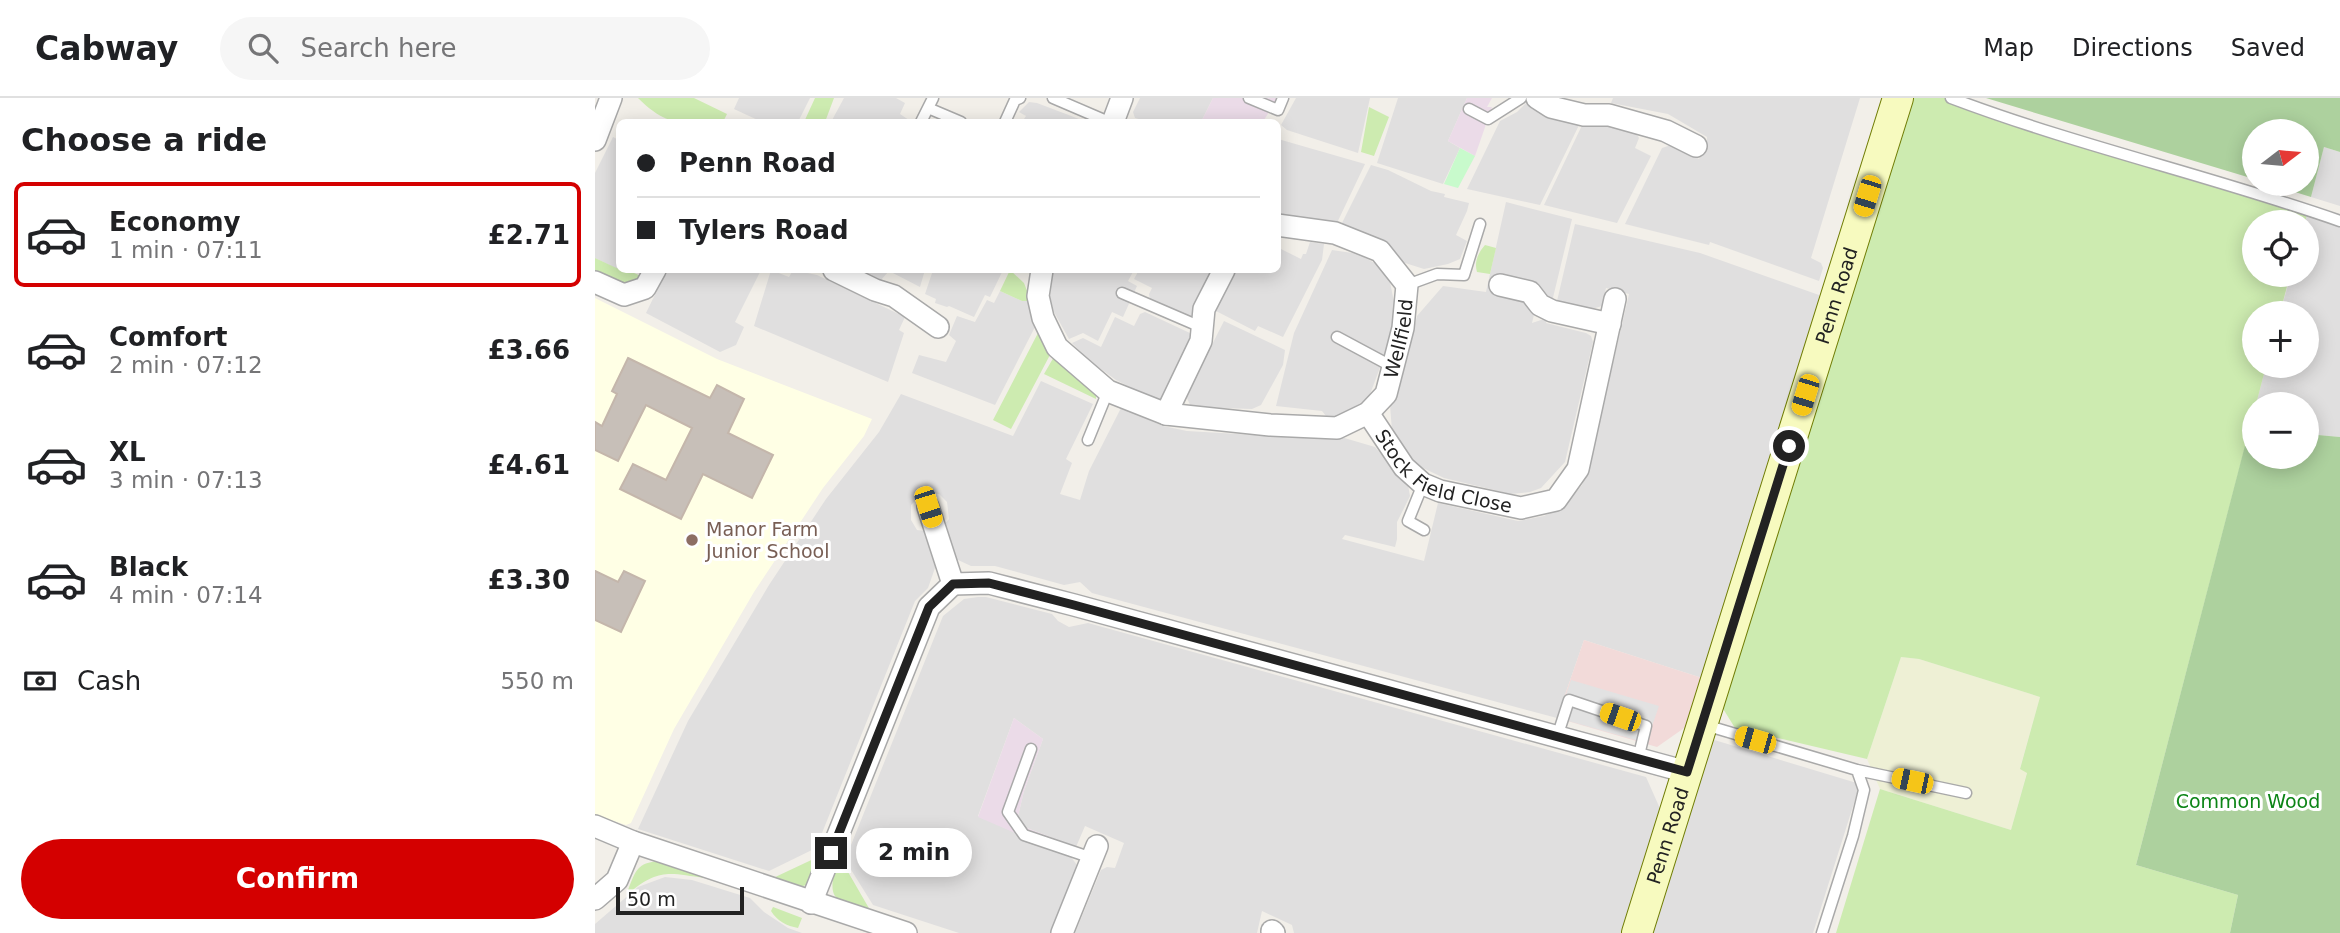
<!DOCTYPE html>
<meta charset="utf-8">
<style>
body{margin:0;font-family:"DejaVu Sans",sans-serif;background:#f6f6f6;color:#202124;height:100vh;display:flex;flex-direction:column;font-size:26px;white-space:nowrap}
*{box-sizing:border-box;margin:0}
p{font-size:23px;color:#757577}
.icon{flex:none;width:38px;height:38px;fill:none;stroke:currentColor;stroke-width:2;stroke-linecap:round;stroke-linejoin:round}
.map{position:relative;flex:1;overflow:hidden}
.panel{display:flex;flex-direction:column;background:#fff;width:595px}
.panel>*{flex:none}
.hud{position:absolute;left:21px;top:21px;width:665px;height:154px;border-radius:10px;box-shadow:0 4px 18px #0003;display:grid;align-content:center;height:154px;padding:0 21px;background:#fff}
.needle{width:46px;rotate:74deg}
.tools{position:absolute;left:1647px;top:21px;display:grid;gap:14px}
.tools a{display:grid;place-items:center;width:77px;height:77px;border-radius:50%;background:#fff;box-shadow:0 4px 18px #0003;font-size:35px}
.scale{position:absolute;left:21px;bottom:18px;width:128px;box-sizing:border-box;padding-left:7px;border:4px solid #222;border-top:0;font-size:19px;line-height:24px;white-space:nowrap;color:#222;-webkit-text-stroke:5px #fff;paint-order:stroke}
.end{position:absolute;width:32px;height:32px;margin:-16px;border:9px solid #222;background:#fff;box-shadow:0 0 0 4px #fff}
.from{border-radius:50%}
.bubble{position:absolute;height:49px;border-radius:24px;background:#fff;box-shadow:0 4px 18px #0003;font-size:23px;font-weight:800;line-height:49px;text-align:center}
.car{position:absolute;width:21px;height:42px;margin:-21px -10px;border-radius:9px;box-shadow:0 0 5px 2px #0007;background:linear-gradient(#f5c518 24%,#345 0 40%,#f5c518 0 76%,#345 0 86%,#f5c518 0)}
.hud b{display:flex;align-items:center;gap:24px;height:66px;font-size:26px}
.hud b+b{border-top:2px solid #e0e0e0}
.hud i{width:18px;height:18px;background:#202124}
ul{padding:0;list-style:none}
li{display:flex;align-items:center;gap:21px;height:105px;margin:0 14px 10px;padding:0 7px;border:4px solid transparent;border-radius:10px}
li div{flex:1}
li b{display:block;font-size:26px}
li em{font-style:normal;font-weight:800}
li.selected{border-color:#d40000}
li>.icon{width:63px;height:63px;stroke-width:1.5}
h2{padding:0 21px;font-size:32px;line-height:84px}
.pay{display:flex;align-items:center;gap:18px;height:77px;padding:0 21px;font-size:26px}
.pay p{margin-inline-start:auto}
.button{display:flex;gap:14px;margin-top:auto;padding:14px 21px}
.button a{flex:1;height:80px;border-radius:42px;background:#d40000;color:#fff;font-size:28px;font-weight:800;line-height:80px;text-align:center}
header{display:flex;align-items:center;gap:42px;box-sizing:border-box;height:98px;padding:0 35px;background:#fff;border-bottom:2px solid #e0e0e0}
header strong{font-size:33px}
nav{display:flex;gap:38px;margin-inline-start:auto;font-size:24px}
.search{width:490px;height:63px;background:#f6f6f6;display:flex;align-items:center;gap:18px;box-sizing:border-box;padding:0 24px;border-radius:38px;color:#757577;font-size:26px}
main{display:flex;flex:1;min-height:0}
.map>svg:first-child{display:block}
.residential{fill:#e0dfdf}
.commercial{fill:#f2dad9}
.industrial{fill:#ebdbe8}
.education{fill:#ffffe5}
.farmland{fill:#eef0d5}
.grass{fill:#cdebb0}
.forest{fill:#add19e}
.park{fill:#c8facc}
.parking{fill:#e2e2e2}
.building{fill:#c7bfb8;stroke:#c4b6ab;stroke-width:2}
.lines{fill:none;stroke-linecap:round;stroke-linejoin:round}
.service-casing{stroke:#a9a9a9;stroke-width:13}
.minor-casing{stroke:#a9a9a9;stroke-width:24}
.secondary-casing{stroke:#707d05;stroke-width:32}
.service{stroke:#fff;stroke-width:10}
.minor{stroke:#fff;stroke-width:21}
.secondary{stroke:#f7fabf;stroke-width:30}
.route{stroke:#222;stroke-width:9}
.education-dot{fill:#8d6e63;stroke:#fff;stroke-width:2.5}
.labels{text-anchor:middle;stroke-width:6;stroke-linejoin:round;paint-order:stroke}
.street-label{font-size:19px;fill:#222;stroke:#fff}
.education-label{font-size:19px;fill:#785e54;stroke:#fff;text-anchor:start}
.park-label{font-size:19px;fill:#0c8416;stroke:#fff}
</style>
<header>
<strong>Cabway</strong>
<div class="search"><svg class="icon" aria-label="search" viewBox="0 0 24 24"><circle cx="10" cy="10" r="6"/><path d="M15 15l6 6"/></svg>Search here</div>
<nav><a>Map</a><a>Directions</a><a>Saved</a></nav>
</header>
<main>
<section class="panel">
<h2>Choose a ride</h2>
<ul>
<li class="selected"><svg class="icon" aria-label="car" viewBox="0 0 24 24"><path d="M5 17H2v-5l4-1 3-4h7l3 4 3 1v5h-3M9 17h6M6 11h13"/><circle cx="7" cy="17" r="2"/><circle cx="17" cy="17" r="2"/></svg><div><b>Economy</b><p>1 min · 07:11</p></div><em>£2.71</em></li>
<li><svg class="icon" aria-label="car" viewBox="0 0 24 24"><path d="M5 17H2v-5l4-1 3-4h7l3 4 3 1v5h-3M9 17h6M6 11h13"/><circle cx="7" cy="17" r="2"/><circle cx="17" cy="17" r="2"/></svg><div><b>Comfort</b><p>2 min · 07:12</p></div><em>£3.66</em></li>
<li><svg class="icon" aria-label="car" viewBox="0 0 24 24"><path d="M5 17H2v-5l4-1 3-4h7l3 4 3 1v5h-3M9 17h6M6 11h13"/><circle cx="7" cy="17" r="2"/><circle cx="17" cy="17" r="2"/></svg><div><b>XL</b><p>3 min · 07:13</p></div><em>£4.61</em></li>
<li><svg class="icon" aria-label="car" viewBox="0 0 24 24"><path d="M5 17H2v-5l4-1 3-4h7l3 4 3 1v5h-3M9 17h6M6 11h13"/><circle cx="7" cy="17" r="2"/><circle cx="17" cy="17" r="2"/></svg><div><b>Black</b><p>4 min · 07:14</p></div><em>£3.30</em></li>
</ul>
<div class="pay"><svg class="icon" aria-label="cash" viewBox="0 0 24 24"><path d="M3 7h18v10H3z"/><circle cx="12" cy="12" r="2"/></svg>Cash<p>550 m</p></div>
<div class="button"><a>Confirm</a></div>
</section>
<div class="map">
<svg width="1745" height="835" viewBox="0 0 1745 835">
<rect width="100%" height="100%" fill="#f2efe9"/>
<path class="residential" d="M144 0H215L203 24H167L139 11Z
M249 0H301L310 5 305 16 317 24H236Z
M545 0H618L606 24H554L540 20 538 14Z
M701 0H775L763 55 692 32 686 27Z
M803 0H872L853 43 865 50 848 86 782 65Z
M1018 0H1265L1216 160 1226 165 1228 170 1224 183 1115 144 1114 147 1030 126 1067 50 1079 46 1104 61 1112 47V39L1073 16 1016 5Z
M434 4 442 5 492 24H427L431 18 424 14Z
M932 4 947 14 987 21 945 107 872 91 905 23 922 14Z
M990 21 1039 32 1044 40 1040 50 1056 58 1022 125 949 107Z
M18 39 24 42V172H29L28 174 0 160V75Z
M683 41 770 66 741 127 683 118Z
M1729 49 1745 54V108L1716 99Z
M776 67 793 72 836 93 850 96 849 99 874 105 872 113 861 137 872 143 865 161 853 166 829 171 807 164 746 127Z
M911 104 977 121 955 212 942 204 937 225 952 220 951 225 991 235 996 238 998 244 970 364 946 390 935 394 916 396 849 380 826 369 815 358 797 333 795 307 804 292 822 218 848 188 891 194Z
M1714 109 1745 118V339L1712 336V306H1661L1671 268H1712V215H1685L1696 177H1712L1710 124Z
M980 126 1105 155 1224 197V213L1107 580 989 542 962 620 497 495 485 484 469 487 400 468H376L361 461 349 427 354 421 352 404 344 396 334 395 327 396 316 407V422L322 432 330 433 341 467 333 490 320 503 221 750 174 773 43 731 93 623 174 487 231 401 284 334 306 296 418 338 446 283 498 306 471 361 477 365 465 396 485 402 494 373 526 310 568 328 592 333 714 340 746 339 780 349 813 387 815 398 802 424V441L800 449 750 437 747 441 829 463 843 405 923 423 949 418 969 409 987 387 993 373 1034 196 1011 190 1007 208 997 211 962 203Z
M715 144 729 146 727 162 688 239 663 228 660 233 621 213 641 172H682L683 158 686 151 706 161 708 156H711Z
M737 152 764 156 781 166 795 184 801 214 793 248 774 299 754 313 744 318H731L727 313 681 308 699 235Z
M72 172H166L140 224 149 229 141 247 125 254 51 215Z
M176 172 194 179 198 172 222 177 310 219 304 232 309 235 293 284 159 228Z
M257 172H330L325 189 294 173 285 183Z
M338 172H408L395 199 390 197 379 219 354 208 352 209 340 205 341 201 330 196Z
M457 172H539L533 183 542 188 528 219 517 214 503 243 488 235 474 241 459 214 455 198Z
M544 172H622L600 217 593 220 555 202 554 196 557 190 539 181Z
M405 193 427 203H434L440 229 400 307 317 275 324 257 351 264 361 243 354 237 362 218 380 224 392 202 399 205Z
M550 214 597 236 601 240 572 301 560 302 521 282 492 261 477 245 488 240 506 249 520 219 539 228 545 216Z
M629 223 690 252 688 267 666 307 657 311 596 309 591 298Z
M383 499H391L457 516 463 523 474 529 493 525 1051 679 1067 715 1029 835H699L697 827 667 813 662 835H480L506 772 512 769 520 770 529 745 490 728 481 749 427 728 423 718 429 693 448 641 419 620 383 718 476 759 482 767 483 777 459 835H364L278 807 250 762 348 518 369 501Z
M1116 641 1265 686 1218 835H1054Z
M70 779 97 782 155 800 169 814 193 830 207 835H0V826L43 789Z"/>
<path class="commercial" d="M989 542 1107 580 1092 628 1062 649 962 620Z"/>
<path class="industrial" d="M618 0H682L668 24H606Z
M872 0H897L892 9H897L880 58 853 43Z
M419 620 448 641 429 693 423 718 427 728 481 749 476 759 383 719Z"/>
<path class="education" d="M0 200 122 261 277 321 269 338 228 390 159 494 79 631 36 725 31 727 0 717Z"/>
<path class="farmland" d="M1306 559 1324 561 1445 599 1425 670 1432 674 1416 732 1285 691 1272 661Z"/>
<path class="grass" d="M43 0H99L132 16 128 24C88 25 73 30 43 0Z
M220 0H239L230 24H209Z
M1319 0H1356L1714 109 1710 124H1659V177H1695L1685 215H1659V268H1671L1541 767 1643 797 1635 835H1241L1285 691 1416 732 1432 675 1425 671 1445 599 1324 561 1306 559 1272 661 1140 630 1127 609Z
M774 9 794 19 779 58 766 54Z
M890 147 901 150 895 176 882 174C879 164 883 155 890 147Z
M0 160 30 174 32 172 46 178C29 191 17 182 0 173Z
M415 172 429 185 436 203H427L405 193Z
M444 233 456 255 416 331 398 322Z
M460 257 501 295V301L449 276Z
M227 757C217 792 209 795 176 781Z
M64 763 108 777 110 780C74 775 64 770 34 795L33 792C41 772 42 765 64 763Z
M242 766 249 767 275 812C242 804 230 803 242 766Z
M178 809 207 820 203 830C192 828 182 823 176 813Z"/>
<path class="forest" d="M1391 0H1745V54L1729 49 1716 99 1674 86H1712V33H1659V81Z
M1654 332H1659V359H1712V336L1745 339V835H1635L1643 797 1541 767Z"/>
<path class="park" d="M865 50 880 58 863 90 849 86Z"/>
<path class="parking" d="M976 582 1064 608 1051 645 963 620Z"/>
<path class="building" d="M33 260 115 300 122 287 149 301 133 335 178 357 157 400 108 376 86 421 25 391 38 366 71 382 97 330 51 307 23 363 0 352V324L7 328 22 296 17 293Z
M0 473 23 484 29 473 50 483 26 534 0 522Z"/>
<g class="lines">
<defs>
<path id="service" d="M458 0 514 24
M654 0 683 12 688 0
M1356 0C1483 48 1617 78 1745 123
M333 10 366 24
M874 11 893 21 926 0
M326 24 338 0
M410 24 420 2 425 0
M812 187 842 176 869 177 885 126
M527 195 606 229
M742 239 798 269
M493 342 513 293
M828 386 813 423 829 432
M1110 627 1262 672 1269 692 1258 738 1227 835
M962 639 974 602 1051 628 1043 661
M436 651 413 714 429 737 497 760
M1262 672 1371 695"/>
<g id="minor">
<path d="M942 0 956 9 989 17H1014L1071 33 1101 48"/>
<path d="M518 24 527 0"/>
<path d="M0 42 16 0"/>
<path d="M239 172 280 192 299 198 343 229"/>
<path id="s1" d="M447 172 443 198 448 220 462 249 513 293 571 316 675 327 742 330 773 315 791 296 808 230 812 187 785 153 740 135 682 127"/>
<path d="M0 184 29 197 50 190 60 172"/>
<path d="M905 187 935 194 945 207 957 213 1015 226"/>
<path id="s2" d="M773 315 809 369 828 386 845 393 926 410 961 402 983 371 1020 201"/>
<path d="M571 316 606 243 609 211 629 172"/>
<path d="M333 409 358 486"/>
<path d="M358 486 394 485 479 507 1092 674"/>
<path d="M0 728 38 744 311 835"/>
<path d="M0 801 22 782 38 744"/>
<path d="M216 805 334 509 358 486"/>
<path d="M677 833 679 835"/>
<path d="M467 835 502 748"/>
</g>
<g id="secondary">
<path id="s3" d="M1042 835 1303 0"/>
</g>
</defs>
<use href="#service" class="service-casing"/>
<use href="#minor" class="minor-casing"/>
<use href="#secondary" class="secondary-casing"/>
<use href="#service" class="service"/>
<use href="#minor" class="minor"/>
<use href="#secondary" class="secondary"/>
</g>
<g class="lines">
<path class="route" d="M236 755 334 509 358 486 394 485 479 507 1092 674 1194 348"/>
</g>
<circle class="education-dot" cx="97" cy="442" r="7"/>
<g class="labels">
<g class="street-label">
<text dy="7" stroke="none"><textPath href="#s3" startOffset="668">Penn Road</textPath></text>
<text dy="7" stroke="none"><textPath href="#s1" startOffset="500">Wellfield</textPath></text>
<text dy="7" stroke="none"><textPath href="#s2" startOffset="102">Stock Field Close</textPath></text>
<text dy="7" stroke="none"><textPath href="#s3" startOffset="102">Penn Road</textPath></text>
</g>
<g class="education-label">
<text x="111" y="438">Manor Farm<tspan x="111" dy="22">Junior School</tspan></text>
</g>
<g class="park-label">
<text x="1653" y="710">Common Wood</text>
</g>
</g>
</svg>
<div class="tools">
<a><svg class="needle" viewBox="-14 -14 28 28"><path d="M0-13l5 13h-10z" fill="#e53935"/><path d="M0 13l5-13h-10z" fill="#757577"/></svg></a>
<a><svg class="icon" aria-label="locate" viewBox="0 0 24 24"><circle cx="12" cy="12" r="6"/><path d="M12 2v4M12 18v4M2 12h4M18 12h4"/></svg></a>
<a>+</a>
<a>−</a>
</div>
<div class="scale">50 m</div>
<i class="end from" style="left:1194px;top:348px"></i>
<i class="end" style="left:236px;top:755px"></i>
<div class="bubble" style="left:261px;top:730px;width:116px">2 min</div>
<i class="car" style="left:1272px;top:98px;rotate:197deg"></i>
<i class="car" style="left:1210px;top:297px;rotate:197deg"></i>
<i class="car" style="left:333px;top:409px;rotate:162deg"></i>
<i class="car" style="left:1025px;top:619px;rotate:289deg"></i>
<i class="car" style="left:1160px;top:642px;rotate:286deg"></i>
<i class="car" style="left:1317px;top:683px;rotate:282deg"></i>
<div class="hud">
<b><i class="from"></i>Penn Road</b>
<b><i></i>Tylers Road</b>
</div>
</div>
</main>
